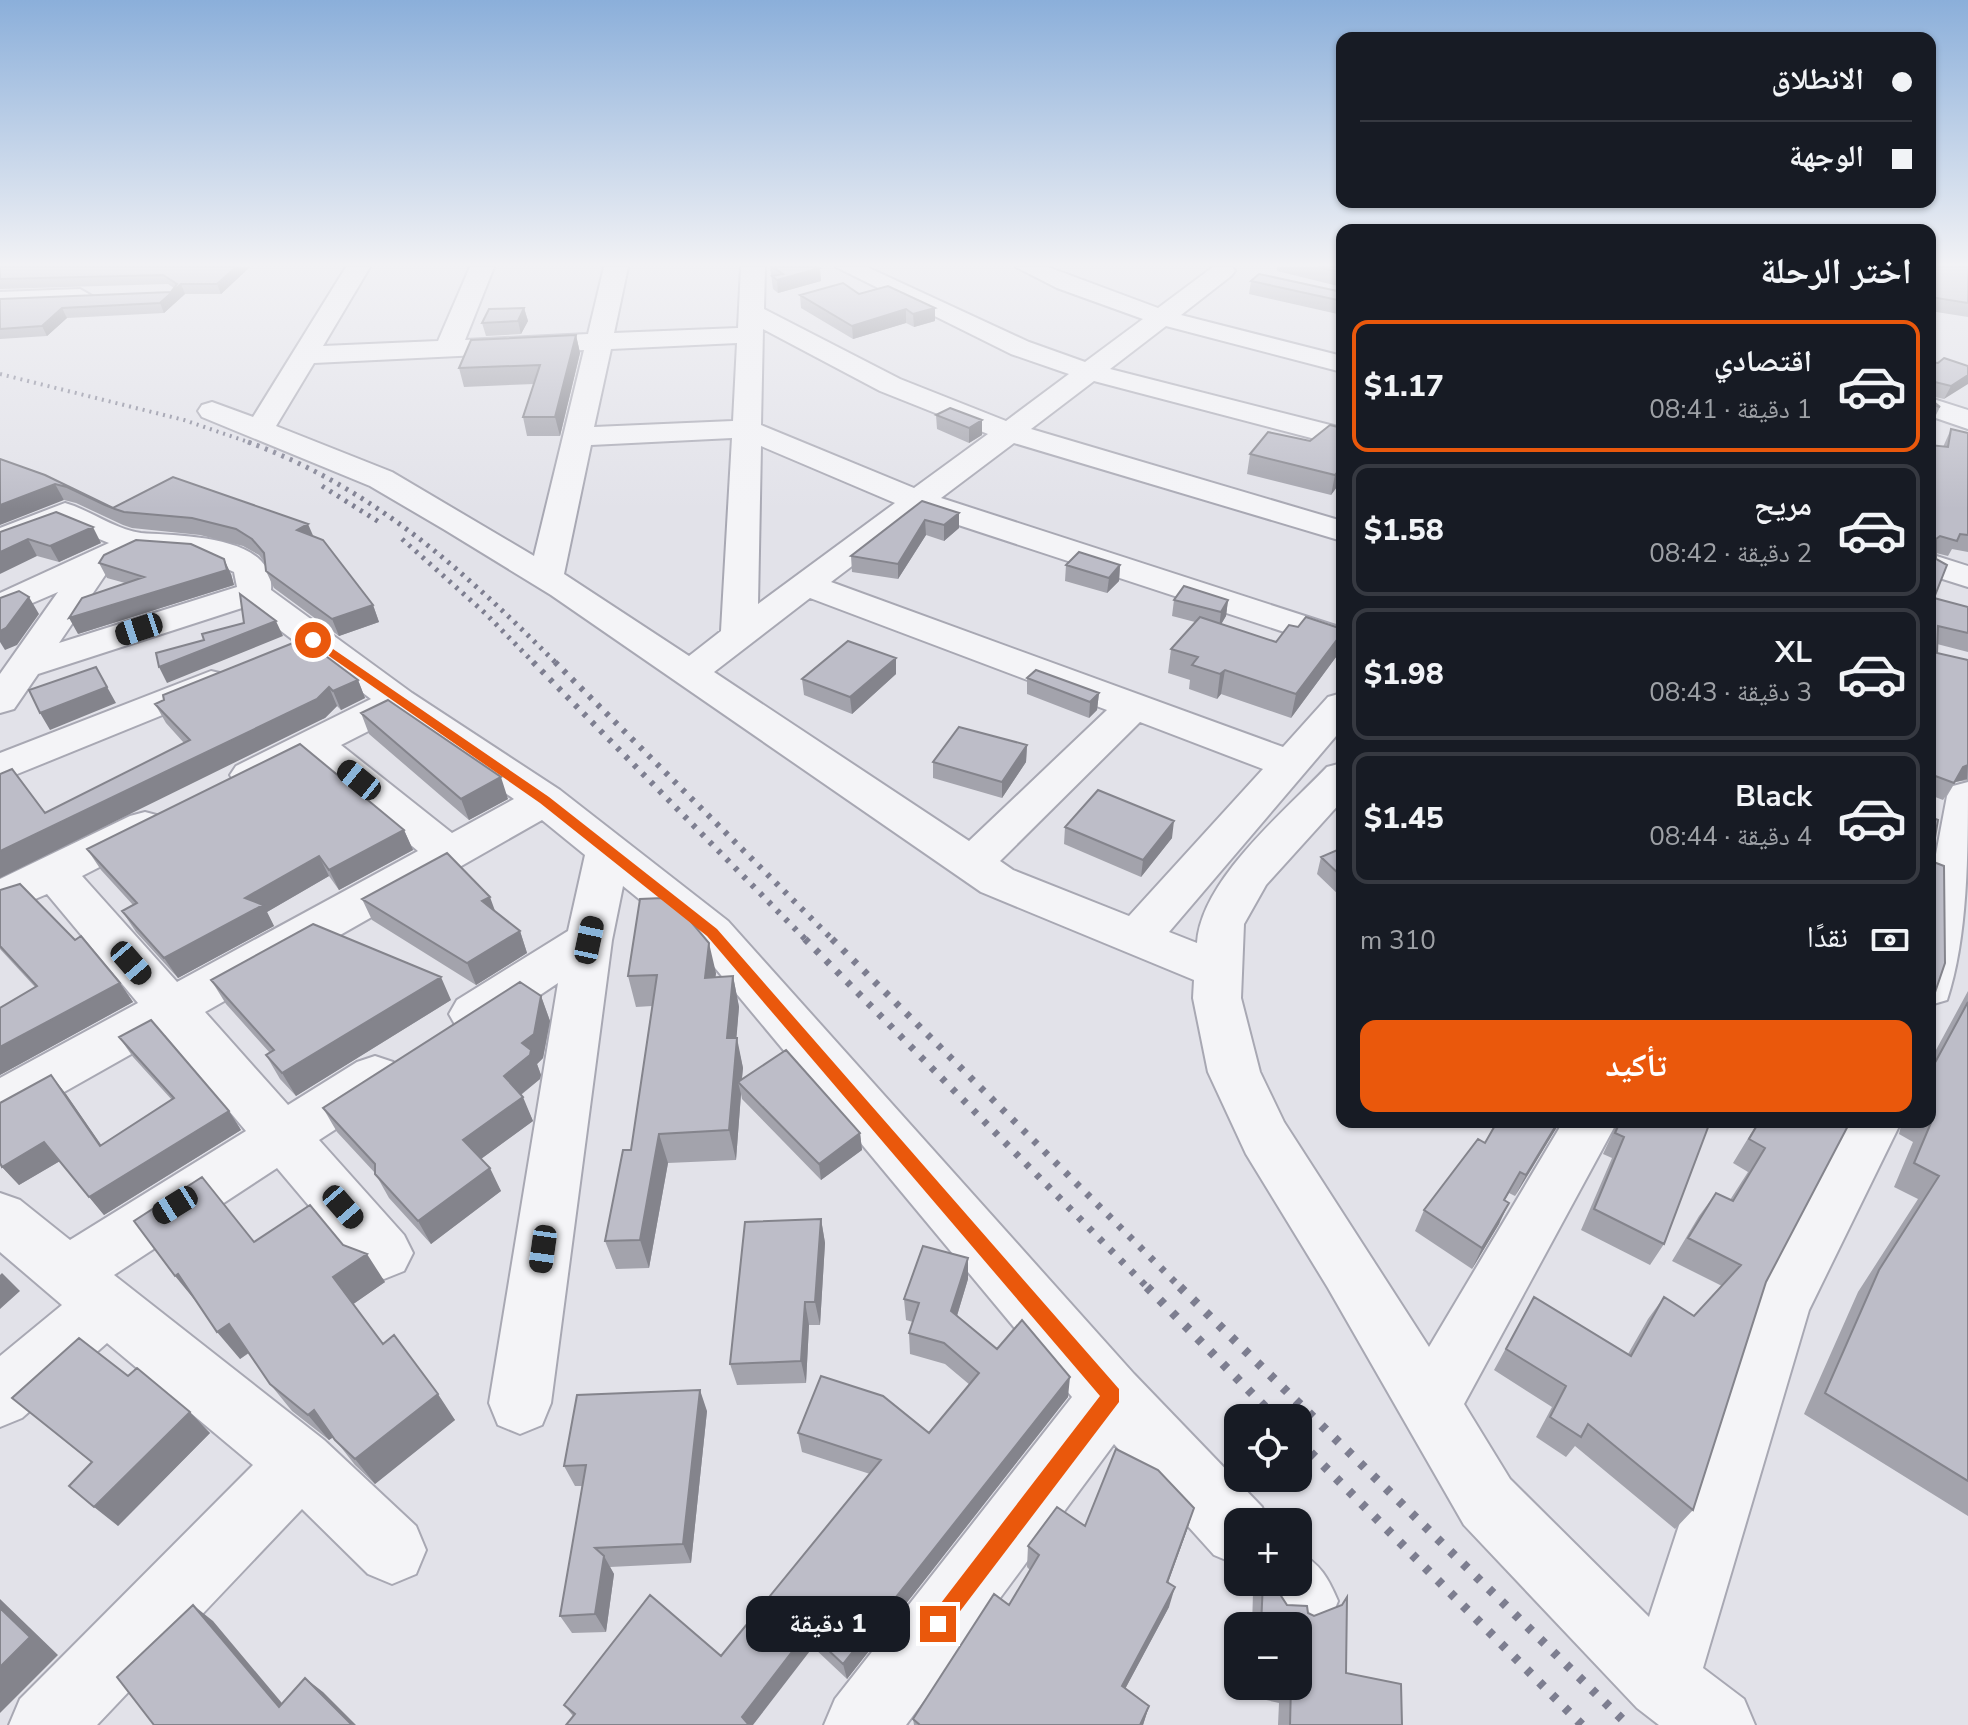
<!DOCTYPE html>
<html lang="ar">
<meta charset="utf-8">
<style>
body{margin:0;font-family:"Nunito Sans","Noto Naskh Arabic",sans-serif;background:#20242c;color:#f1f3f6;direction:rtl;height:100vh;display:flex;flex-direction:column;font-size:30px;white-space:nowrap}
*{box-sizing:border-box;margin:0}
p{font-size:26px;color:#9ea1a6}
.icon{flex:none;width:44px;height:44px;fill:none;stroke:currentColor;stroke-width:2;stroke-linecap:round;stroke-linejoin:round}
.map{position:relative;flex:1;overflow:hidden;direction:ltr}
.drawer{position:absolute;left:1336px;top:224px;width:600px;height:904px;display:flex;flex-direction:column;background:#171b24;border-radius:16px;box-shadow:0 2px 6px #0004;direction:rtl}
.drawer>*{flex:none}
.top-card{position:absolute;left:1336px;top:32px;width:600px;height:176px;border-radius:16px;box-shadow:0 2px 6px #0004;direction:rtl;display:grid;align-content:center;height:176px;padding:0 24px;background:#171b24}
.fabs{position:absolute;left:1224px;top:1404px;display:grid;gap:16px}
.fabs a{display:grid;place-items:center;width:88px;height:88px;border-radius:16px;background:#171b24;box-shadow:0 2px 6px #0004;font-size:40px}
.end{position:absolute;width:36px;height:36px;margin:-18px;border:10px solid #ea580c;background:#fff;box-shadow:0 0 0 4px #fff}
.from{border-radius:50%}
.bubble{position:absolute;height:56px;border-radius:16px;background:#171b24;box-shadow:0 2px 6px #0004;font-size:26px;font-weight:800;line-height:56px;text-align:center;direction:rtl}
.car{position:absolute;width:24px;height:48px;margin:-24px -12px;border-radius:10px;box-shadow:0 0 6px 2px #0007;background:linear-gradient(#222 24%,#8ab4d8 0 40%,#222 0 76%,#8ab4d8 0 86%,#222 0)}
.top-card b{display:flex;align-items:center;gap:28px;height:76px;font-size:30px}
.top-card b+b{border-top:2px solid #363941}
.top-card i{width:20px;height:20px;background:#f1f3f6}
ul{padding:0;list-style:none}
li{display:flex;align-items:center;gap:24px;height:132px;margin:0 16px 12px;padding:0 8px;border:4px solid #363941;border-radius:16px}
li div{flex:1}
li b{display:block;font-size:30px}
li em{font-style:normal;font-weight:800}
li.active{border-color:#ea580c}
li>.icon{width:72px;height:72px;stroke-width:1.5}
h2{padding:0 24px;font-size:36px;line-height:96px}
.pay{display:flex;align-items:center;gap:20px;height:88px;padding:0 24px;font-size:30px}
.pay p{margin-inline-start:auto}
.button{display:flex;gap:16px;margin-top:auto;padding:16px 24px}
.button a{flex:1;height:92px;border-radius:16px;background:#ea580c;color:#fff;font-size:32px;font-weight:800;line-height:92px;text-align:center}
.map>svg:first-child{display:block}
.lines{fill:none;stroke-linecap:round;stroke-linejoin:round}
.minor-casing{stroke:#a8a8b3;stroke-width:4}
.minor{fill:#f4f4f7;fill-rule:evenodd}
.rail-far4{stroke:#7d7e90;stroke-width:4;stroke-dasharray:2 5;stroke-linecap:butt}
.rail-far3{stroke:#7d7e90;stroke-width:5;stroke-dasharray:3 6;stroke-linecap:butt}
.rail-far2{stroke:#7d7e90;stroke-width:6;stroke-dasharray:4 8;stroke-linecap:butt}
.rail-far1{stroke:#7d7e90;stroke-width:7;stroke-dasharray:5 10;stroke-linecap:butt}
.rail{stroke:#7d7e90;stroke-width:9;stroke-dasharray:6 12;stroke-linecap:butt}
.wall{fill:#a3a3ac}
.shaded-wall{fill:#84848c}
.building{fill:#bdbdc8;stroke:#84848c;stroke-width:2}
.route{fill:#ea580c}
</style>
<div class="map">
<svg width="1968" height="1725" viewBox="0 0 1968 1725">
<rect width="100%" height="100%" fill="#e2e2e9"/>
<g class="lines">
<defs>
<path id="minor" d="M346 267H370L323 346 438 341 470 267H494L465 340 588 334 604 267H628L614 333 738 328 741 267H765L764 309 900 379 1006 421 1069 374 1011 354 836 267H867L1029 342 1085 362 1143 319 1057 288 1016 267H1048L1158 308 1213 267H1232L1235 271 1231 276 1181 315 1342 356V372L1166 326 1110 369 1342 428V446L1094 381 1031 429 1342 521V541L1014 443 941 498 1342 628V651L922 513 831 582 1283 747 1328 697 1342 693V729L1169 932 1197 943C1201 880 1285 811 1327 767L1342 763V801L1266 885 1244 924 1241 998 1260 1072 1284 1122 1429 1347 1563 1122H1617L1464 1404 1510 1479 1649 1617 1751 1305 1848 1122H1901L1809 1310 1703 1668 1744 1699 1755 1725H1659L1637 1708 1464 1525 1328 1288 1246 1154 1208 1072 1193 998 1194 980 981 892 551 595 445 530 370 486 202 417 198 411 202 405 212 402 253 417ZM763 329 880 391 988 434 914 488 761 425ZM737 343 733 421 594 427 611 349ZM584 350 534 556 392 472 276 426 314 363ZM732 438 721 631 689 656 564 574 591 445ZM761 446 895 503 758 604ZM810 598 1107 710 969 841 714 672ZM1140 722 1263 769 1129 916 1013 870 1000 861Z
M80 289 92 296 89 301 0 306V292Z
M1930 398 1968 410V429L1930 416Z
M65 503C90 510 116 530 141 533 177 536 276 534 271 590L412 693 560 790 728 921 1134 1374 1262 1507 1268 1522H1238V1565L1214 1555 1114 1444 906 1725H824L835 1699 1072 1397 696 945 623 886 612 940 551 1403 542 1425 520 1434 498 1425 489 1403 558 983 491 1028 474 1033 457 1028 449 1014 457 1000 568 931 585 855 542 820 205 1012 288 1105 357 1062 375 1056 393 1062 401 1077 393 1092 319 1140 404 1235 413 1253 404 1271 384 1279 364 1271 277 1168 114 1275 324 1440 416 1526 426 1550 416 1574 392 1584 368 1574 302 1509 97 1725H9L20 1699 253 1465 107 1343 22 1418 0 1427V1356L62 1305 0 1252V1193L20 1200 70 1240 246 1131 165 1035 18 1118 0 1125V1078L138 1003 47 894 0 914V879L130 816 145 812 160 816 166 826 160 836 82 876 177 982 418 851 310 761C286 773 263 792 236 784L230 775 236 766 371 699 248 606 38 674 14 709 0 713V674L58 592 0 617V593L109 543 65 525 0 550V528ZM143 552 199 556 234 572 237 587 59 643 110 568ZM396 717 514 799 452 833 341 745Z
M1930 554 1968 566V587L1930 575Z
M211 671 224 674 230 682 224 690 0 781V753Z
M1968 782C1968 852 1968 937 1947 1000L1930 1005V886L1947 796 1953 786Z
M1298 1553C1320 1562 1329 1580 1338 1601L1328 1626 1303 1636 1298 1634V1626H1278L1262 1606 1252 1582H1298Z"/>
</defs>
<use href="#minor" class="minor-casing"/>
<use href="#minor" class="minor"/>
<path class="rail-far4" d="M0 374 184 420 254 444"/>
<path class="rail-far3" d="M248 442C374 488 464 571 557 664
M322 486 379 522
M402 539 486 614 535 664"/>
<path class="rail-far2" d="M533 662 807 941
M555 662 834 941"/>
<path class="rail-far1" d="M805 939 1149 1289
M832 939 1182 1289"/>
<path class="rail" d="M1147 1287 1276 1418
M1180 1287 1628 1725
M1298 1440 1582 1725"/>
</g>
<path class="wall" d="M0 267H250L221 294H185L164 313 67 318 47 336 0 339V299L171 292 174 288 168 284 0 289Z
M770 267H819L821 281 778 293 773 289Z
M1277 267H1342V287L1277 271Z
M1930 267H1968V317L1930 311Z
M1251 281 1342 292V315L1249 294Z
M859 294 935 308V321L914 327 906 323 853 339 801 308 800 295Z
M524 308 528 321 521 334 486 336 482 323Z
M576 335 580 353 560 436H527L523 417 534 384 464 387 459 368Z
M1930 362 1968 366 1944 399 1935 397 1934 402 1940 407 1933 421 1930 420Z
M1342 377V393L1339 392Z
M936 415 982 420V435L969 443 937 429Z
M1951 429 1968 433V552L1952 549 1948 556 1936 553 1934 598 1968 607V652L1937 644V653L1968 660V780L1955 782 1943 800 1930 795V445L1943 447Z
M1310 441 1342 480 1331 495 1247 474 1250 454Z
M45 475 113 508 173 477 313 536 373 605 379 622 339 636 274 588 266 571 265 563 259 555 243 546 200 535 132 528 123 525 76 503 64 500Z
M922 501 959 513V528L944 541 926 535 898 579 852 572 851 556Z
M0 532 101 543 59 562 37 556Z
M99 563 231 574 234 585 78 634 125 583 107 578Z
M1066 565H1120L1119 581 1107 593 1065 581Z
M1174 600H1228L1226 616 1221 624 1276 642 1339 653 1291 718 1221 694 1217 699 1189 689 1190 680 1168 673 1171 649 1195 622 1172 616Z
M896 658V674L852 714 804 695 802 679Z
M1027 678 1099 693 1097 710 1089 718 1027 694Z
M358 680 365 698 341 710 337 706 325 718 45 813 184 743 166 723 155 704Z
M361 713 508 799 469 820 369 734Z
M1027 745 1026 762 1002 798 933 778V762Z
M1065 827 1172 838 1141 877 1064 844Z
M404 830 413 850 339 890 329 876 267 912 274 926 178 978 136 932 122 911 133 905 101 870 87 849Z
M1342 848V898L1317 874 1321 857Z
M0 890 75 940 120 983 133 1002 0 1075V1008L35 987 0 949Z
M362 899 495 911 520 931 527 953 476 985 372 920Z
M716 973 715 977 733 976 739 1007 736 1038 743 1068 742 1080 860 1133 862 1150 821 1180 742 1099 741 1094 736 1160 668 1163 649 1268 616 1269 605 1241 631 1150 652 1006 636 1007 628 976Z
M211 980 451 1000 296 1096 280 1079 266 1055 270 1053 226 1004Z
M1968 991V1516L1804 1414 1858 1292 1918 1199 1894 1187 1913 1142 1899 1134 1902 1122H1930V1061Z
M541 996 550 1021 543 1058 537 1064 541 1075 540 1079 521 1095 533 1121 481 1159 501 1191 431 1244 389 1198 375 1173 337 1132 323 1108Z
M119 1037 229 1111 241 1130 104 1215 60 1161 19 1185 2 1167 66 1094 101 1145 172 1100 133 1057Z
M1560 1122 1515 1196 1509 1193 1505 1200 1499 1224 1472 1269 1415 1231 1424 1210 1485 1143Z
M1618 1122H1710L1664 1244 1650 1265 1581 1230 1612 1158 1603 1154Z
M1758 1122H1850L1766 1282 1693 1510 1675 1529 1575 1446 1566 1457 1536 1437 1552 1407 1494 1370 1534 1297 1628 1354 1648 1319 1664 1297 1694 1316 1722 1286 1672 1261 1699 1216 1716 1193 1730 1200 1748 1172 1733 1163Z
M821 1219 825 1243 820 1325H809L806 1383 737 1385 730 1364Z
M254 1242 343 1245 385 1282 353 1304 383 1344 455 1420 375 1484 355 1465 333 1437 329 1440 292 1411 270 1384 249 1353 240 1359Z
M968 1258V1279L957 1316 997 1349 1068 1397 847 1679 813 1647 573 1716 564 1705 721 1656 870 1474 802 1452 798 1433H929L970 1385 945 1364 910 1354 909 1333 913 1322 906 1320 904 1299Z
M128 1376 210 1433 118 1526 92 1463 12 1398Z
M707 1411 691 1563 610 1567 614 1574 606 1632 572 1633 560 1616 582 1486H575L564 1466Z
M1194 1508 1187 1530 1168 1583 1169 1607 1125 1689 1149 1706 1143 1725H914L913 1719 1009 1605 1030 1570 1027 1567 1028 1546 1085 1526Z
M1258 1582H1272L1287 1605 1308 1613 1346 1673 1402 1725H1278L1279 1703 1249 1696V1686H1298V1626H1252L1253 1593Z"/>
<path class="shaded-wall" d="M236 267H250L221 294 217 284Z
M820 268 821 281 778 293 777 280Z
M181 284 185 294 164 313 160 303Z
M62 308 67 318 47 336 42 326Z
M524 308 528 321 521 334 518 321Z
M935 308V321L914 327 913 314Z
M906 309V323L853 339 852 326Z
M576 335 580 353 560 436 555 417Z
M1968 375V384L1944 399 1951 386Z
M982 420V435L969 443V428Z
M1342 466V480L1331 495 1335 475Z
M55 484 64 500 0 525V505Z
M959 513V528L944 541V525Z
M925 520 926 535 898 579V564Z
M308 524 315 540 297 530Z
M93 527 101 543 59 562 50 546Z
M28 539 37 556 0 574V552Z
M224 559 231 574 234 585 78 634 69 618Z
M1120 565 1119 581 1107 593 1109 578Z
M29 597 39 614 17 645 5 650 0 642V631Z
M1228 600 1226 616 1219 628 1221 612Z
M373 605 379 622 339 636 332 619Z
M276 621 283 636 167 683 159 667Z
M1342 633V641L1339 653 1291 718 1296 694Z
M896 658V674L852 714 850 697Z
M96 667 116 703 50 730 40 713Z
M1225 670 1221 694 1217 699 1220 674Z
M358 680 365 698 341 710 333 691Z
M329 687 337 706 325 718 0 878V851Z
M1099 693 1097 710 1089 718 1090 702Z
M1027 745 1026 762 1002 798V782Z
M1968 765 1967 779 1952 783 1963 767Z
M501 777 508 799 469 820 461 799Z
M1174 821 1172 838 1141 877 1143 860Z
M404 830 413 850 339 890 329 870Z
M319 856 329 876 267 912 274 926 178 978 164 958 245 898Z
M490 897 498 919 482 901Z
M520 931 527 953 476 985 467 963Z
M709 943 716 973 712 1008 705 978Z
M733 976 739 1007 734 1068 727 1038Z
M441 977 451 1000 296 1096 282 1073Z
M120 983 133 1002 0 1075V1047Z
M541 996 550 1021 543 1058 537 1064 541 1075 540 1079 514 1100 504 1076 522 1043Z
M737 1038 743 1068 741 1085 738 1082 741 1094 736 1160 729 1130Z
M51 1075 66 1094 115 1165 100 1146Z
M523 1097 533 1121 474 1164 463 1140Z
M229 1111 241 1130 104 1215 89 1197Z
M1558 1122H1560L1515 1196 1526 1175Z
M860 1133 862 1150 821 1180 819 1164Z
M659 1134 668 1163 649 1268 640 1240Z
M44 1142 60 1161 19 1185 2 1167Z
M490 1168 501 1191 431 1244 418 1221Z
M1509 1203 1499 1224 1472 1269 1482 1248Z
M821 1219 825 1243 820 1325 815 1302Z
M367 1254 385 1282 352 1305 333 1277Z
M968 1258V1279L952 1332 951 1311Z
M2 1273 20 1291 0 1309V1275Z
M178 1274 198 1304 175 1276Z
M805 1302 809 1325 806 1383 801 1361Z
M229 1324 251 1351 240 1359 217 1332Z
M1070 1377 1068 1397 847 1679 843 1664Z
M700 1390 707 1411 691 1563 683 1544Z
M438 1394 455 1420 375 1484 355 1459Z
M314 1410 335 1436 329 1440 308 1415Z
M190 1412 210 1433 118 1526 94 1507Z
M1194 1508 1187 1530 1161 1602 1167 1582Z
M604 1556 614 1574 606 1632 595 1614Z
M1175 1587 1169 1607 1117 1704 1122 1686Z
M0 1599 58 1655 0 1713Z
M193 1605 213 1621 297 1721 279 1707Z
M808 1631 813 1647 753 1725H745L742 1717Z
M305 1678 323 1692 356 1725H352Z
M1149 1706 1143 1725H1140Z"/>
<path class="building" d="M0 267H236L217 284H181L160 303 62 308 42 326 0 329V299L171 292 177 284 163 275 0 279Z
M773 267H819L820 268 777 280 772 276 783 274Z
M1319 267H1342V273Z
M1930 267H1968V303L1930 297Z
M1259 274 1342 292V301L1251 281Z
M843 283 859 294 888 286 935 308 913 314 906 309 852 326 800 295Z
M524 308 518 321 482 323 489 309Z
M576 335 555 417H523L540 365 459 368 471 340Z
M1944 358 1968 366V375L1951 386 1935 382 1934 402 1940 407 1930 404V362L1938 363Z
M950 408 982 420 969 428 936 415Z
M1330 425 1342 428V466L1335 475 1250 454 1268 432 1310 441Z
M1951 429 1968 433V535L1960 534 1957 541 1940 536 1936 539V559L1947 565 1934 598 1968 607V633L1938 626 1937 653 1968 660V765L1963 767 1954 783 1930 774V445L1948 447Z
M0 459 45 475 113 508 173 477 308 524 297 530 323 540 373 605 332 619 266 571 264 553 252 539 236 529 192 518 124 512 115 509 105 505 67 487 55 484 0 505Z
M922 501 959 513 944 525 925 520 898 564 851 556Z
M56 512 93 527 50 546 28 539 0 552V532Z
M136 540 191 544 224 559 227 570 69 618 82 598 144 577 99 563 104 555Z
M1079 552 1120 565 1109 578 1066 565Z
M1184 586 1228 600 1221 612 1174 600Z
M19 591 29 597 6 628 0 631V598Z
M240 594 276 621 159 667 156 653 204 640 202 634 244 623Z
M1200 617 1276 642 1289 625 1298 627 1306 617 1342 629V633L1296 694 1225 670 1220 674 1192 665 1198 657 1171 649Z
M303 639 358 680 333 691 329 687 317 699 0 851V774L12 769 45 813 190 740 155 704 164 700 163 695Z
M848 641 896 658 850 697 802 679Z
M96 667 107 687 40 713 29 690Z
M1036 670 1099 693 1090 702 1027 678Z
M388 700 501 777 461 799 361 713Z
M959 727 1027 745 1002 782 933 762Z
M300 744 404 830 329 870 319 856 245 898 263 905 164 958 122 911 137 903 87 849Z
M1098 790 1174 821 1143 860 1065 827Z
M1930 817 1938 820 1931 861 1944 866 1945 963 1930 1007Z
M1342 848V877L1321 857Z
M447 853 490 897 482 901 520 931 467 963 362 899Z
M20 884 75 940 81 936 120 983 0 1047V1008L37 986 0 946V890Z
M663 898 687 917 709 943 705 978 733 976 727 1038H737L729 1130 659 1134 640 1240 605 1241 623 1150H631L657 975 628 976 640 899Z
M313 924 441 977 282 1073 266 1055 274 1050 211 980Z
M520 982 541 996 534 1034 522 1043 531 1050 530 1055 504 1076 523 1097 463 1140 490 1168 418 1221 375 1174V1164L323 1108Z
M1968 1002V1481L1825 1393 1879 1270 1939 1176 1914 1163 1933 1118 1930 1116V1070H1931Z
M151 1020 229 1111 89 1197 44 1142 2 1167 0 1163V1103L51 1075 100 1146 174 1098 119 1037Z
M786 1050 860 1133 819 1164 738 1082Z
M1497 1122H1558L1526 1175 1520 1172 1504 1200 1509 1203 1482 1248 1424 1210 1478 1139 1485 1143Z
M1620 1122H1710L1664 1244 1594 1209 1624 1137 1615 1133Z
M1759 1122H1850L1766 1282 1693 1510 1588 1424 1581 1437 1550 1417 1566 1386 1506 1349 1534 1297 1631 1356 1664 1297 1694 1316 1741 1265 1688 1238 1716 1193 1733 1201 1765 1148 1749 1139Z
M202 1177 254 1242 310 1205 343 1245 367 1254 333 1277 383 1344 394 1335 438 1394 355 1459 335 1440 314 1410 308 1415 270 1384 229 1324 217 1332 178 1274 175 1276 134 1221Z
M821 1219 815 1302H805L801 1361 730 1364 745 1222Z
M923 1246 968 1258 951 1311 997 1349 1022 1320 1070 1377 843 1664 808 1631 742 1717 749 1725H566L575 1714 564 1705 650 1595 721 1656 881 1460 798 1433 821 1376 883 1396 929 1433 979 1373 944 1343 909 1333 919 1303 904 1299Z
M79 1338 128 1376 137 1368 190 1412 94 1507 69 1486 92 1462 12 1398Z
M700 1390 683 1544 595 1548 604 1556 595 1614 560 1616 586 1465 564 1466 577 1395Z
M1116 1449 1158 1470 1194 1508 1167 1582 1175 1587 1122 1686 1149 1706 1140 1725H920L913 1719 994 1594 1009 1605 1039 1555 1028 1546 1057 1507 1085 1526Z
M1263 1582H1272L1287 1605 1307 1606 1308 1613 1314 1616 1342 1605 1347 1597 1346 1673 1401 1684 1402 1725H1290L1291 1686H1298V1626H1261Z
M193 1605 279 1707 305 1678 352 1725H154L117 1677Z
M0 1608 30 1637 0 1667Z"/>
<linearGradient id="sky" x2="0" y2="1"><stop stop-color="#8bafda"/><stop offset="0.52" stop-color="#f2f2f5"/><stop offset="1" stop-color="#f2f2f5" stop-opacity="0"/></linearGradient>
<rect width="1968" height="509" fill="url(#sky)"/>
<path class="route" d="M309 638H317L549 797 717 929 1119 1389V1402L945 1631 938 1634 931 1631 928 1624 931 1616 1100 1396 707 936 540 803 309 642Z"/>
</svg>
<div class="fabs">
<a><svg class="icon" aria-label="locate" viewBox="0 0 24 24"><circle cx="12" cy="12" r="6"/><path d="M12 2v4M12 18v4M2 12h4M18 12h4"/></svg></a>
<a>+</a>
<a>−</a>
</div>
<i class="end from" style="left:313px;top:640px"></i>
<i class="end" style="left:938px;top:1624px"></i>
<div class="bubble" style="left:746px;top:1596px;width:164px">1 دقيقة</div>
<i class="car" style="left:139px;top:629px;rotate:252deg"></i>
<i class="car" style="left:359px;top:780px;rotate:309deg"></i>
<i class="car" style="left:589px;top:940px;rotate:12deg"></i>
<i class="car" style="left:131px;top:963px;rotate:139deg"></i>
<i class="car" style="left:175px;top:1205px;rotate:238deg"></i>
<i class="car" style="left:343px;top:1207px;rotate:139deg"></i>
<i class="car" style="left:543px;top:1249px;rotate:188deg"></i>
<div class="top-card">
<b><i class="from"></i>الانطلاق</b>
<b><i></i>الوجهة</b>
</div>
<section class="drawer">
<h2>اختر الرحلة</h2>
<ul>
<li class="active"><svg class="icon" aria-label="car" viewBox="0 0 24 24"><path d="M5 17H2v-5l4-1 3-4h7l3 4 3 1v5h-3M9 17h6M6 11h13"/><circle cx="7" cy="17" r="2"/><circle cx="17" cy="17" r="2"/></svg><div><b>اقتصادي</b><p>1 دقيقة · 08:41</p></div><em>$1.17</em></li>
<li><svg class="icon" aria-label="car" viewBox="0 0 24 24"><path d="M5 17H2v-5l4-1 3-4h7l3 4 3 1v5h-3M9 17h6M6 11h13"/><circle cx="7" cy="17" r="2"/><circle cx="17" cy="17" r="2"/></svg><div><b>مريح</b><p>2 دقيقة · 08:42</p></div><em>$1.58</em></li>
<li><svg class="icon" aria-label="car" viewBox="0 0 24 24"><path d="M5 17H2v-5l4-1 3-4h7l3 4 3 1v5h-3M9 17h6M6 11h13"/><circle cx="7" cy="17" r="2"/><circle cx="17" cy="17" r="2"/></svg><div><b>XL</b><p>3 دقيقة · 08:43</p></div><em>$1.98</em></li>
<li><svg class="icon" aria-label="car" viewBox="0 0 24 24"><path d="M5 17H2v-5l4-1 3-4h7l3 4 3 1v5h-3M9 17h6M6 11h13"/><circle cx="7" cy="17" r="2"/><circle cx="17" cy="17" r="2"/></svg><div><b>Black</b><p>4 دقيقة · 08:44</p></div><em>$1.45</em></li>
</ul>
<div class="pay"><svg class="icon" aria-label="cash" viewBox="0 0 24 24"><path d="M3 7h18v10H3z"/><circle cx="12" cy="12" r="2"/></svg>نقدًا<p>310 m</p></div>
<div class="button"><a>تأكيد</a></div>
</section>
</div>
